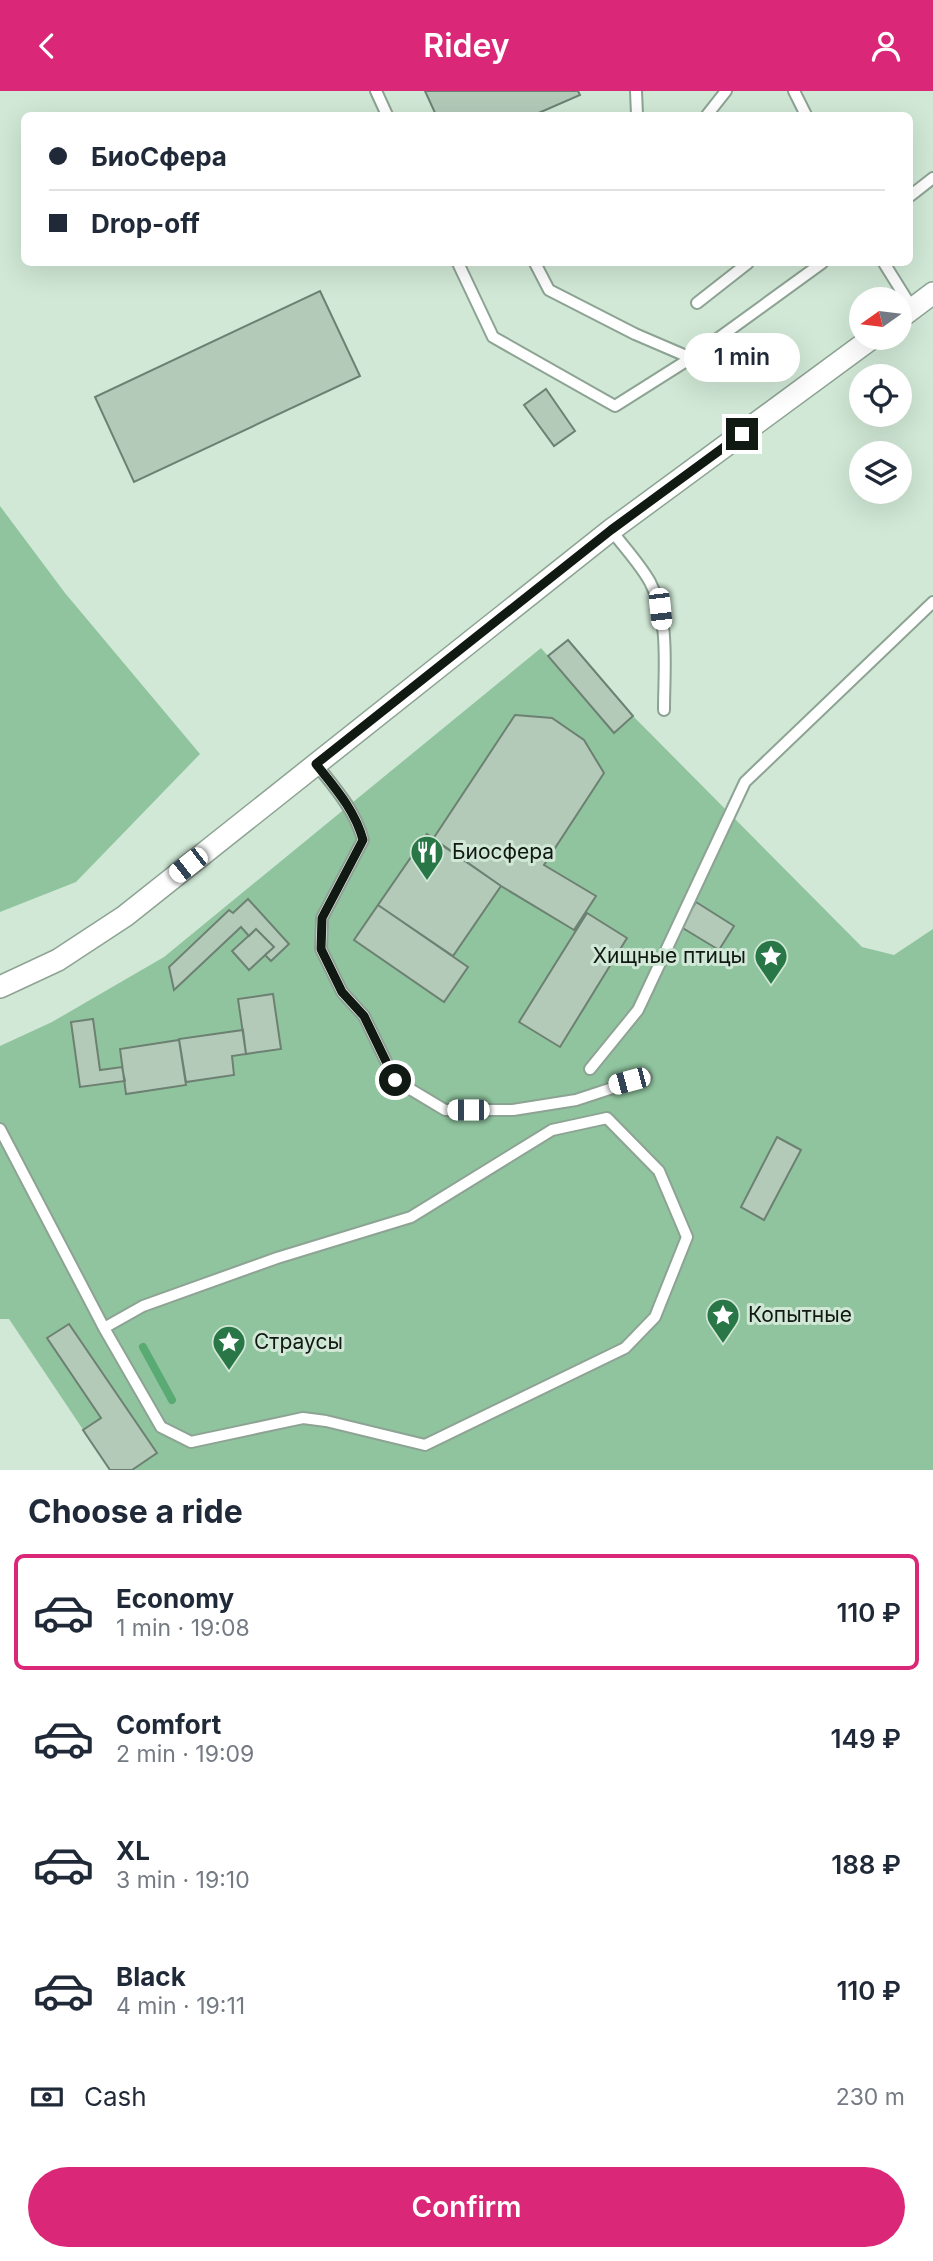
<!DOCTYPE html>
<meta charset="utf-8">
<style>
body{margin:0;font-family:Inter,sans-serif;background:#f2f2f3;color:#1f2937;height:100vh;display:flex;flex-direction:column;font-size:26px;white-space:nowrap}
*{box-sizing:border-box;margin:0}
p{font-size:23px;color:#747a83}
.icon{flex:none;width:38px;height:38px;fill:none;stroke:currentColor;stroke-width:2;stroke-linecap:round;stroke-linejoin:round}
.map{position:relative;height:1379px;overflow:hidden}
.side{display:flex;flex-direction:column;background:#fff;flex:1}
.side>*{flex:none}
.banner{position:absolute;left:21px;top:21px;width:892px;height:154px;border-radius:10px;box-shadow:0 7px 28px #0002;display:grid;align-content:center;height:154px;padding:0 28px;background:#fff}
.needle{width:46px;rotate:256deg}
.fabs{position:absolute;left:849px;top:196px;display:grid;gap:14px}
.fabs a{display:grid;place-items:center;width:63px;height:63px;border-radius:50%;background:#fff;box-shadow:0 7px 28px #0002;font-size:35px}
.end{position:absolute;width:32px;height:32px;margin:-16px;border:9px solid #111913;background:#fff;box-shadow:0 0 0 4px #fff}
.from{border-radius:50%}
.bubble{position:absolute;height:49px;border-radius:24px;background:#fff;box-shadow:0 7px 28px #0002;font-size:23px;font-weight:600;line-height:49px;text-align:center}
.car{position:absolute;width:21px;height:42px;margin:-21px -10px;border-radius:9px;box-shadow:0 0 5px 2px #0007;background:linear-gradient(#fff 24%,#345 0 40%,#fff 0 76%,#345 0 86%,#fff 0)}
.banner b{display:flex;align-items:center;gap:24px;height:66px;font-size:26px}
.banner b+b{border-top:2px solid #e0e1e3}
.banner i{width:18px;height:18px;background:#1f2937}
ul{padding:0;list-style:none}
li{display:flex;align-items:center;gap:21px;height:116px;margin:0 14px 10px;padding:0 14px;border:4px solid transparent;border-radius:10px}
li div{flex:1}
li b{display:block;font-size:26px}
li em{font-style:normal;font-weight:600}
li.active{border-color:#db2777}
li>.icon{width:63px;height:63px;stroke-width:1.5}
h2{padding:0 28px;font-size:32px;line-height:84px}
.pay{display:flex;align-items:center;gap:18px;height:77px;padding:0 28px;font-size:26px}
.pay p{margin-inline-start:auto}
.cta{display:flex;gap:14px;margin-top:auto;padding:14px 28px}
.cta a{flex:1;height:80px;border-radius:42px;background:#db2777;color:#fff;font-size:28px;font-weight:600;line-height:80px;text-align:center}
header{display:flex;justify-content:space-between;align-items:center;height:91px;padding:0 28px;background:#db2777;color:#fff;font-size:32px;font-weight:600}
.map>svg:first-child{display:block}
.green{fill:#90c49f}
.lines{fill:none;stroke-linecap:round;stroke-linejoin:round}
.stream{stroke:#5aaa74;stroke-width:8}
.building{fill:#b4cab9;stroke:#6d8172;stroke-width:2}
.lane-casing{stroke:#8da393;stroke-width:14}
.street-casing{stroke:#8da393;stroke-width:24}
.lane{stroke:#fff;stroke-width:10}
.street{stroke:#fff;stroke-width:21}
.route{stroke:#111913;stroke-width:9}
.labels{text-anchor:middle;stroke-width:6;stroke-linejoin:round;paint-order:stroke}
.poi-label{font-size:21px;fill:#111913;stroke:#d1e8d6;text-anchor:start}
</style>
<header><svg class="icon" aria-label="back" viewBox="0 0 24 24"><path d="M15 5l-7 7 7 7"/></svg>Ridey<svg class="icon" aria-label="person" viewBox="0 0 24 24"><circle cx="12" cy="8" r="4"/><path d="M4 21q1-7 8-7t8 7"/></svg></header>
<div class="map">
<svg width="933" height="1379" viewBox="0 0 933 1379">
<rect width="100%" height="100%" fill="#d1e8d6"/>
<path class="green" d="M0 415 65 502 200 663 76 791 0 821Z
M568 549 633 625 862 856 894 864 933 838V1379H110L9 1228H0V955L52 931 164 866 541 557 548 565Z"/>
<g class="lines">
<path class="stream" d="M143 1256 172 1309"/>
</g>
<path class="building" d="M425 0H578L580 4 534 24H436Z
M320 200 360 285 134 391 95 306Z
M546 298 575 340 554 355 524 314Z
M568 549 633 625 614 642 548 565Z
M515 624 552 627 584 649 604 682 544 774 596 805 574 839 501 795 433 748Z
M427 743 501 795 453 865 378 814Z
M248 808 289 853 271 870 265 864 274 856 256 838 249 845 241 836 174 899 169 876 229 819 233 822Z
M696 811 734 835 719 859 681 836Z
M378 814 468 876 444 911 354 849Z
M587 822 627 847 560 956 519 931Z
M256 838 274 856 249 879 232 860Z
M273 903 281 958 246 963 238 908Z
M93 928 100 979 122 976 125 990 80 996 71 931Z
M243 939 246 963 232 965 234 984 186 991 179 948Z
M179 949 186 994 126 1003 120 958Z
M777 1046 801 1059 764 1129 741 1116Z
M69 1233 157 1362 132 1379H110L83 1339 101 1327 47 1247Z"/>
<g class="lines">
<defs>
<path id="lane" d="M376 0 387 24
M636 0 637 24
M794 0 806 24
M707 24 726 0
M910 105 933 87
M458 172 493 246 615 315 691 267 822 172
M535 172 549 199 635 243 691 267
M884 172 912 217
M697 212 748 172
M611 439C624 456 640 473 650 491 670 529 664 578 664 619
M316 673C335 697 355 719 363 749L322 827 321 858 342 901 364 925 395 989 445 1019H513L576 1009 646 986
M590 978 638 919 745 691 933 511
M0 1038 104 1237 161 1336 191 1351 303 1327 326 1330 425 1354 625 1257 655 1226 687 1146 659 1080 607 1027 552 1039 411 1126 277 1167 143 1215 104 1237"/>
<path id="street" d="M900 227 933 202
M0 896 58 869 125 825 611 439 872 247"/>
</defs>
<use href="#lane" class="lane-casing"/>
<use href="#street" class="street-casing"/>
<use href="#lane" class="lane"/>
<use href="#street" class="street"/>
</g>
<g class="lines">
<path class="route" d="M395 989 364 925 342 901 321 858 322 827 363 749C355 719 335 697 316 673L611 439 742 343"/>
</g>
<defs>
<symbol id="restaurant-pin" viewBox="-11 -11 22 30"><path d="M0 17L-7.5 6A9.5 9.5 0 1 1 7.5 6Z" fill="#297747" stroke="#d1e8d6"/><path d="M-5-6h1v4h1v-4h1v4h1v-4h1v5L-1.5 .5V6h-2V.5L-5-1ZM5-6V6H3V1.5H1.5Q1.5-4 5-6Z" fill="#fff"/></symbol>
<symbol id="sight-pin" viewBox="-11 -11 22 30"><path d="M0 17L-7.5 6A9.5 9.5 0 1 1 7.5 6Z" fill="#297747" stroke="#d1e8d6"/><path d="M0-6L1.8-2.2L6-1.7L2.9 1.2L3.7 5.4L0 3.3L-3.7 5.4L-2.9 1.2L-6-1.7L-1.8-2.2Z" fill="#fff"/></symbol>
</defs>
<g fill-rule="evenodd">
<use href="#restaurant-pin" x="408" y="742" width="38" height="52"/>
<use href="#sight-pin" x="752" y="846" width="38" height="52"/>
<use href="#sight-pin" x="704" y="1205" width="38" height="52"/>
<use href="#sight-pin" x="210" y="1232" width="38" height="52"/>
</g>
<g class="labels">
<g class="poi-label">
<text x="452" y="768">Биосфера</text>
<text x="746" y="872" text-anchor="end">Хищные птицы</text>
<text x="748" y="1231">Копытные</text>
<text x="254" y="1258">Страусы</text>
</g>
</g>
</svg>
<div class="fabs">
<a><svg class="needle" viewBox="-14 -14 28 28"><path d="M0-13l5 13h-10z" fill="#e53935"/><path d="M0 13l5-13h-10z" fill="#747a83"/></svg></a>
<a><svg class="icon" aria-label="locate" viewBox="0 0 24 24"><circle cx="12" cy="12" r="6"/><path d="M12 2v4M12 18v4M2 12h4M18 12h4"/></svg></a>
<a><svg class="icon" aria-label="layers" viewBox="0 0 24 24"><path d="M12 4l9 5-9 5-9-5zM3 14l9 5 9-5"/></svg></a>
</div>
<i class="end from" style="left:395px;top:989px"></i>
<i class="end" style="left:742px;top:343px"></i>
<div class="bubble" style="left:684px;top:242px;width:116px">1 min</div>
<i class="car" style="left:660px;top:518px;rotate:174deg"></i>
<i class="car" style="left:188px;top:774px;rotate:232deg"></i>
<i class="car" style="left:629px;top:990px;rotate:255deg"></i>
<i class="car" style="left:468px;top:1019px;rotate:270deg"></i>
<div class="banner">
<b><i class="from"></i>БиоСфера</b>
<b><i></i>Drop-off</b>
</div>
</div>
<section class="side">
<h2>Choose a ride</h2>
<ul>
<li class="active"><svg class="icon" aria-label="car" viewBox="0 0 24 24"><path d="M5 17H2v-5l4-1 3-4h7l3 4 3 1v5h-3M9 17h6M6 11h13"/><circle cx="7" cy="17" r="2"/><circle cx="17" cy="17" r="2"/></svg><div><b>Economy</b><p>1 min · 19:08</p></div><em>110 ₽</em></li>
<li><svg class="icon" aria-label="car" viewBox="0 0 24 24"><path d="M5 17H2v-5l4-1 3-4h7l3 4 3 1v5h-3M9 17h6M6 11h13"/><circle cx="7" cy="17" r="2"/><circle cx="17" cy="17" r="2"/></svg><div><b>Comfort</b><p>2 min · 19:09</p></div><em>149 ₽</em></li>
<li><svg class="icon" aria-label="car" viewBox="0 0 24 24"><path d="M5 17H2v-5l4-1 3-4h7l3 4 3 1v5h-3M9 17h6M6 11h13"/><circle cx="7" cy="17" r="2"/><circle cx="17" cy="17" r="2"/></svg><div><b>XL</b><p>3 min · 19:10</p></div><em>188 ₽</em></li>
<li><svg class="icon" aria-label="car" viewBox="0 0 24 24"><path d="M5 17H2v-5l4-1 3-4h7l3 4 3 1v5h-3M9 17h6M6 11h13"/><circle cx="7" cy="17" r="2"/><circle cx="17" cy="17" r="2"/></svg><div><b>Black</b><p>4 min · 19:11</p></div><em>110 ₽</em></li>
</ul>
<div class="pay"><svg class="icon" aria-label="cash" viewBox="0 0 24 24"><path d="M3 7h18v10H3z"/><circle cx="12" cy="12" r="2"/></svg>Cash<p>230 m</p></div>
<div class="cta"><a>Confirm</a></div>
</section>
